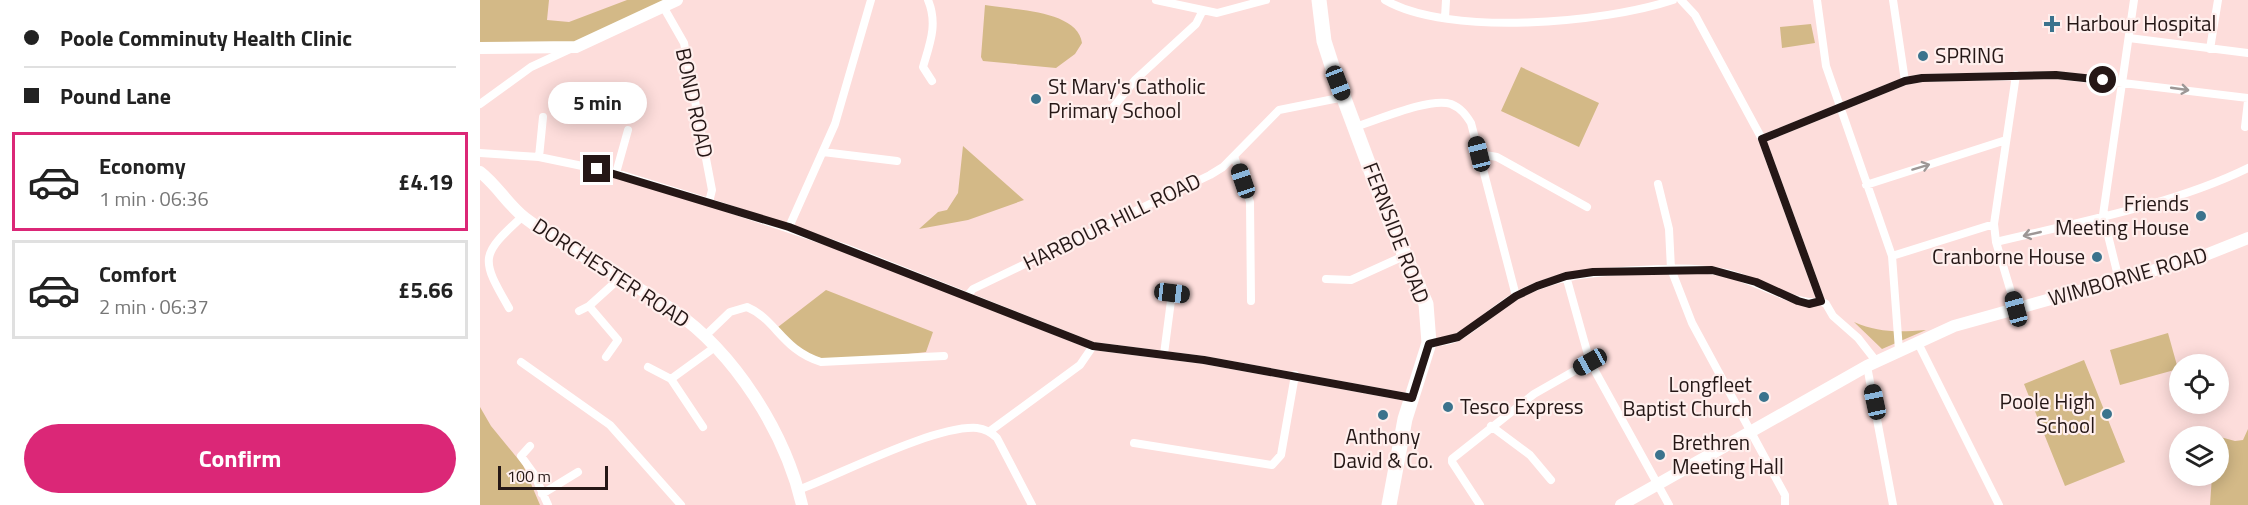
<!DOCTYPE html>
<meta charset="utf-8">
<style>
body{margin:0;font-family:"Titillium Web",sans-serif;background:#f6f6f6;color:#222;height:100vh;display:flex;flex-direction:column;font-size:22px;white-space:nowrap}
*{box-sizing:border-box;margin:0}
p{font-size:20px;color:#767676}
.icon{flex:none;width:33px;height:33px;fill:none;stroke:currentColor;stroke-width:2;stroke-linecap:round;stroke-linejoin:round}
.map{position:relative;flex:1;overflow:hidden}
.panel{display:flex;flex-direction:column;background:#fff;width:480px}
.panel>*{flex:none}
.hud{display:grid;align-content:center;height:132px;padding:0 24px;background:#fff}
.buttons{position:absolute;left:1689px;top:354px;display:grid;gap:12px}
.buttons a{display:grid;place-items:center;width:60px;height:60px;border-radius:50%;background:#fff;box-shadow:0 3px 15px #0003;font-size:30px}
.scale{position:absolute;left:18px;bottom:15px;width:110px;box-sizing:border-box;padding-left:6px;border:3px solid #251716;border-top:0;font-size:16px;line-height:21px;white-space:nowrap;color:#251716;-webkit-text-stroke:4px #ffefed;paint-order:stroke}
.end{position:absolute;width:27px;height:27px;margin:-14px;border:8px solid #251716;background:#fff;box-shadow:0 0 0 3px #fff}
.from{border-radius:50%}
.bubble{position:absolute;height:42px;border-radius:21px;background:#fff;box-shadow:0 3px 15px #0003;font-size:20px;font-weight:700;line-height:42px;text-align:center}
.car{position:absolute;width:18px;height:36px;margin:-18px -9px;border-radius:8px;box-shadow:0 0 4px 2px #0007;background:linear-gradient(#222 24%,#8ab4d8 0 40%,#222 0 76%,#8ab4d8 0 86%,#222 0)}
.hud b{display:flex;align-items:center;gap:21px;height:57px;font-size:22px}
.hud b+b{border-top:2px solid #e0e0e0}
.hud i{width:15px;height:15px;background:#222}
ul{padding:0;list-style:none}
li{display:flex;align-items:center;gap:18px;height:99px;margin:0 12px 9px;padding:0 12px;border:3px solid #e0e0e0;border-radius:0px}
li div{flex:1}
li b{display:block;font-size:22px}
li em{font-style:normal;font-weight:700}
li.on{border-color:#db2777}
li>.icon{width:54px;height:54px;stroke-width:1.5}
.primary-button{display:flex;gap:12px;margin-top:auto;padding:12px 24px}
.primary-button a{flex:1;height:69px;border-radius:36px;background:#db2777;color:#fff;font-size:24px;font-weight:700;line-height:69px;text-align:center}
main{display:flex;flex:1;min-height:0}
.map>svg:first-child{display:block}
.green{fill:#d3b987}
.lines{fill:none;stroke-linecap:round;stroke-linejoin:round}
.street{stroke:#fff;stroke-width:8}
.secondary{stroke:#fff;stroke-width:12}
.highway{stroke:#fff;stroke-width:15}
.oneway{stroke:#9d9796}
.route{stroke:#251716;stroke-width:8}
.poi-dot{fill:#3b738d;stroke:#ffefed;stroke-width:2}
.labels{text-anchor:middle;stroke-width:4.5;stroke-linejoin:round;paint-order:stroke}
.poi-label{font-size:21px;fill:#251716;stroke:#ffefed;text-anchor:start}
.street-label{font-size:21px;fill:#251716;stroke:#ffefed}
</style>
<main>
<section class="panel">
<div class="hud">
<b><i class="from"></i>Poole Comminuty Health Clinic</b>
<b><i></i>Pound Lane</b>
</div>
<ul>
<li class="on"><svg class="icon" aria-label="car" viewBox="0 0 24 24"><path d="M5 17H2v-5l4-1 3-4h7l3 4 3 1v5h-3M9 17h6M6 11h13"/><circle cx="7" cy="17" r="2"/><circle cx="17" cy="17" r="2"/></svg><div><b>Economy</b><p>1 min · 06:36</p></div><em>£4.19</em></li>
<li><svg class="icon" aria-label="car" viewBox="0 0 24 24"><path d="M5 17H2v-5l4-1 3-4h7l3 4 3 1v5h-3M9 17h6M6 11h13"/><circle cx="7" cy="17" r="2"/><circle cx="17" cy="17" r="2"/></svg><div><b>Comfort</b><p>2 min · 06:37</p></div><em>£5.66</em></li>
</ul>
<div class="primary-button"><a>Confirm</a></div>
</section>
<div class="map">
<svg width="1768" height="505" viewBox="0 0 1768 505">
<rect width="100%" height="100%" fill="#fddddb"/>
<path class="green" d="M0 0H69L67 20 89 22 147 0H185L95 42 0 43Z
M505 5C533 10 598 10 602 43L595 54 576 68 503 61 501 57Z
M1331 24 1335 43 1302 48 1300 27Z
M1041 67 1119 103 1099 147 1021 111Z
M483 146 544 200 488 220 439 229 458 212 467 210 478 193Z
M346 290 453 332 446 352C412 355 350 369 321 351 312 345 305 334 298 327Z
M1374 322C1399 333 1419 332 1446 330L1402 349Z
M1688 333 1698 369 1640 385 1630 350Z
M1604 360 1645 462 1585 486 1544 384Z
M0 407 11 426 43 465 60 505H0Z
M1768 429V505H1730L1732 476H1738V436L1733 435 1755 441 1763 440Z"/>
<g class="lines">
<path class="street" d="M448 0C458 24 450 43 443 67L452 81
M676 0 737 13 786 0
M905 0C969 37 1124 23 1193 0
M1201 0 1215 15 1282 139 1341 301 1346 304 1353 316 1378 338 1396 361
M1337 0 1346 66 1412 256 1419 350
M1413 0 1425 81
M184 8 204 43 232 190 229 202
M965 18 966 0
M1649 38 1768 53
M1730 49 1738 0
M0 104 51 67 90 49
M627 115 655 80 716 24 722 12
M875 127C898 120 950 97 971 104 981 108 986 115 991 123L1036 296
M1765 127 1768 101
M1282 139 1425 81 1442 78 1576 75 1768 98
M343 152 417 161
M0 153 59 157 136 173 229 202 366 248 613 346 724 360 932 398
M999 154 1017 157 1107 207
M754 156 770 202 771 301
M59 157 63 117
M136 173 148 130
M1178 184 1189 229 1191 269 1212 323 1305 495V505
M1386 185 1526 140
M309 227 355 124 391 0
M1516 242C1596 223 1695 204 1768 168
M1412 256 1514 224
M1086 276 1110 362 1189 505
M846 279 871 280 926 255
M1639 280 1623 215 1654 0
M680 291 705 294
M488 295 493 289 730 175 743 167 799 110 864 97
M29 308C0 258 0 255 43 216
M1536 309 1516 242 1514 224 1536 75
M99 311 109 306
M225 336 250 312 267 307C296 319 302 350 341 362L464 356
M1437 341 1519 505
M949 343C957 342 968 342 976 338 997 327 1015 308 1036 296 1080 271 1129 272 1178 269 1201 268 1224 268 1246 273 1274 279 1318 308 1341 301
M684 354 692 293
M126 357 138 340 109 306 140 278
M41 362 130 425 201 505
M1387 366 1413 505
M168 367 191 379
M1011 426 1050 455 1071 480
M223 427 191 379 235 347
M510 431 600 365 613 346
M654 443 792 465 801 455 815 375
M50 446 41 456 54 474 68 505
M318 490C361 474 455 425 497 428 506 429 511 432 517 438L552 505
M62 494 98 472
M1000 505 972 462V459L1054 394 1110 362"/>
<path class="secondary" d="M0 48 96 47 197 0
M0 172C17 185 28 205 45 218 91 253 145 277 193 310 255 353 305 432 322 505
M1141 505 1387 366 1474 326 1718 258 1768 238"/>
<path class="highway" d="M839 0 844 41 853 69 909 219 946 304 949 343 925 419 909 505"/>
</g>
<defs><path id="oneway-shaft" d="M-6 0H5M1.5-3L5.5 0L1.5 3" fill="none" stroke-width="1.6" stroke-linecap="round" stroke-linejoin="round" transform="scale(1.5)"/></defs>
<g class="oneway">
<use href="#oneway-shaft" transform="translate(1700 89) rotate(8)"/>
<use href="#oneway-shaft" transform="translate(1441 167) rotate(-17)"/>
<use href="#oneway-shaft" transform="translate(1552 234) rotate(167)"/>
</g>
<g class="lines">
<path class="route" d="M117 169 309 227 613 346 724 360 932 398 949 344 978 337 1036 296 1057 286 1086 276 1113 272 1232 270 1276 282 1318 301 1329 304 1341 301 1282 139 1425 81 1442 78 1576 75 1623 80"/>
</g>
<g class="poi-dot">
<path d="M1569 15h6v6h6v6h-6v6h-6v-6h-6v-6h6z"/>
<circle cx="1443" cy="56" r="6"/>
<circle cx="556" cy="99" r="6"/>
<circle cx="1721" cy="216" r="6"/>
<circle cx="1617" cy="257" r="6"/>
<circle cx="1284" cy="397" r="6"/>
<circle cx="968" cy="407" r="6"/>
<circle cx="1627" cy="414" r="6"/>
<circle cx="903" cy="415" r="6"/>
<circle cx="1180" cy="455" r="6"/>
</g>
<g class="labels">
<g class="poi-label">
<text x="1586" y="31">Harbour Hospital</text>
<text x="1455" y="63">SPRING</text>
<text x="568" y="94">St Mary's Catholic<tspan x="568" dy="24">Primary School</tspan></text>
<text x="1709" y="211" text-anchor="end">Friends<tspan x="1709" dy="24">Meeting House</tspan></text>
<text x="1605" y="264" text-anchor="end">Cranborne House</text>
<text x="1272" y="392" text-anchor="end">Longfleet<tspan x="1272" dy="24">Baptist Church</tspan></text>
<text x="1615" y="409" text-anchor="end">Poole High<tspan x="1615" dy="24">School</tspan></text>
<text x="980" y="414">Tesco Express</text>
<text x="903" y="444" text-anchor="middle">Anthony<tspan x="903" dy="24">David &amp; Co.</tspan></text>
<text x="1192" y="450">Brethren<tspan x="1192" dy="24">Meeting Hall</tspan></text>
</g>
<g class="street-label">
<text transform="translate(214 103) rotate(78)" y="7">BOND ROAD</text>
<text transform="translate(632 222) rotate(-26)" y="7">HARBOUR HILL ROAD</text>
<text transform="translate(916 233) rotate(69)" y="7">FERNSIDE ROAD</text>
<text transform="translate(131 273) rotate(33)" y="7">DORCHESTER ROAD</text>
<text transform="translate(1648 277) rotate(-16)" y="7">WIMBORNE ROAD</text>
</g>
</g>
</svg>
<div class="buttons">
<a><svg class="icon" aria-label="locate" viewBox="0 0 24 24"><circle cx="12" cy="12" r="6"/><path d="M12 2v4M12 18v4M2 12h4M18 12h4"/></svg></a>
<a><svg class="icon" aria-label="layers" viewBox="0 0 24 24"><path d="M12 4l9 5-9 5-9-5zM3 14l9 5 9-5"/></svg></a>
</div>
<div class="scale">100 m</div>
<i class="end from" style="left:1623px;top:80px"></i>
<i class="end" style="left:117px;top:169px"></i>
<div class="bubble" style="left:68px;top:82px;width:99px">5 min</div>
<i class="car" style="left:858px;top:83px;rotate:159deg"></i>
<i class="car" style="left:999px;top:154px;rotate:346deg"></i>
<i class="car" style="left:763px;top:181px;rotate:341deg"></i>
<i class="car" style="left:692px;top:293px;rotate:97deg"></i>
<i class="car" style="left:1536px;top:309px;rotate:345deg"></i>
<i class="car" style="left:1110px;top:362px;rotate:241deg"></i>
<i class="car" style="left:1395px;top:402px;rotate:348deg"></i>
</div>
</main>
